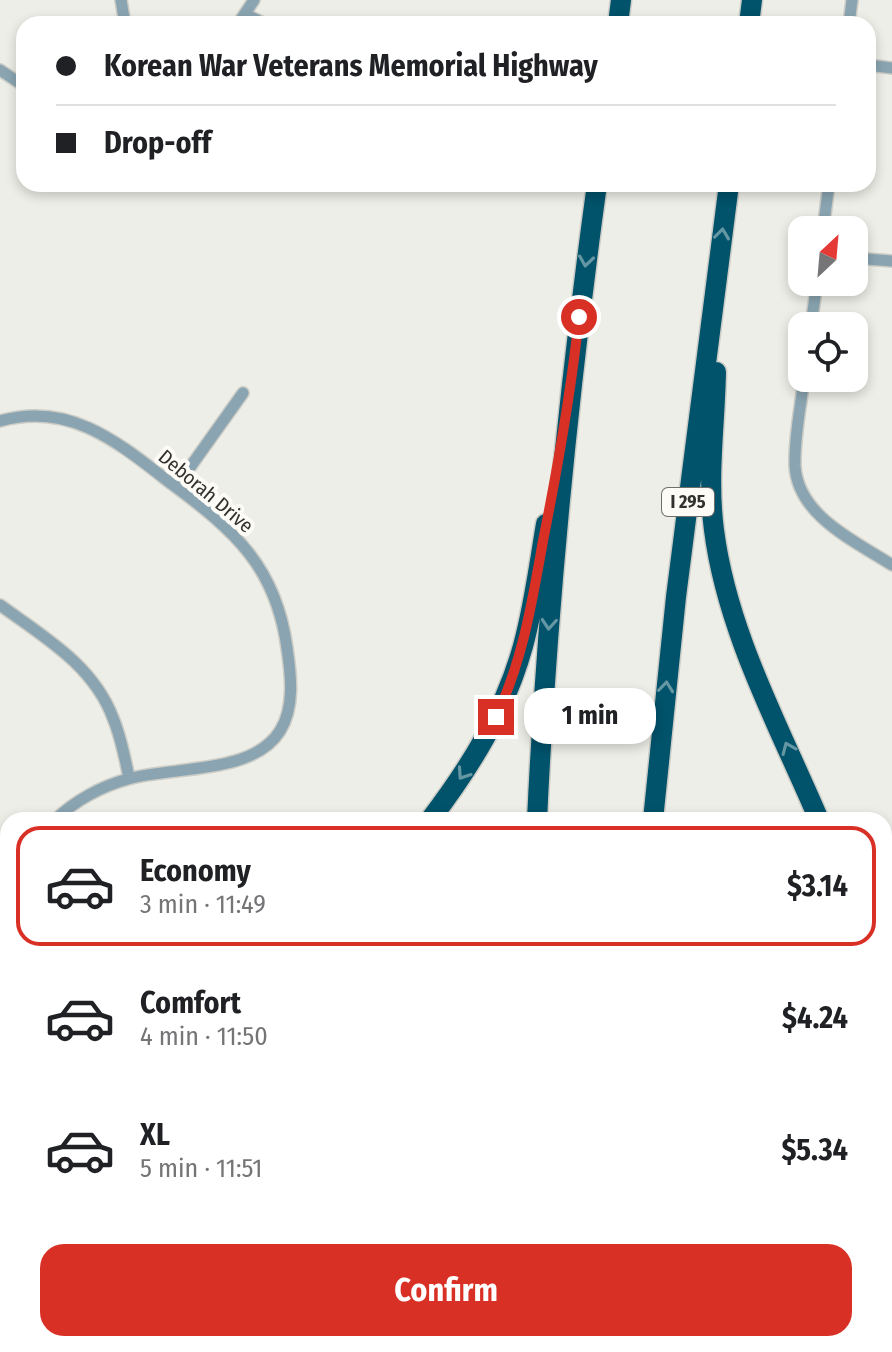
<!DOCTYPE html>
<meta charset="utf-8">
<style>
body{margin:0;font-family:"Fira Sans Condensed",sans-serif;background:#f2f2f2;color:#202124;height:100vh;display:flex;flex-direction:column;font-size:30px;white-space:nowrap}
*{box-sizing:border-box;margin:0}
p{font-size:26px;color:#757577}
.icon{flex:none;width:44px;height:44px;fill:none;stroke:currentColor;stroke-width:2;stroke-linecap:round;stroke-linejoin:round}
.map{position:relative;flex:1;overflow:hidden}
.details{position:absolute;left:0px;top:812px;width:892px;height:540px;display:flex;flex-direction:column;background:#fff;border-radius:24px 24px 0 0;box-shadow:0 4px 12px #0003}
.details>*{flex:none}
.top-card{position:absolute;left:16px;top:16px;width:860px;height:176px;border-radius:24px;box-shadow:0 4px 12px #0003;display:grid;align-content:center;height:176px;padding:0 40px;background:#fff}
.needle{width:52px;rotate:26deg}
.controls{position:absolute;left:788px;top:216px;display:grid;gap:16px}
.controls a{display:grid;place-items:center;width:80px;height:80px;border-radius:16px;background:#fff;box-shadow:0 4px 12px #0003;font-size:40px}
.end{position:absolute;width:36px;height:36px;margin:-18px;border:10px solid #d93025;background:#fff;box-shadow:0 0 0 4px #fff}
.from{border-radius:50%}
.bubble{position:absolute;height:56px;border-radius:24px;background:#fff;box-shadow:0 4px 12px #0003;font-size:26px;font-weight:700;line-height:56px;text-align:center}
.top-card b{display:flex;align-items:center;gap:28px;height:76px;font-size:30px}
.top-card b+b{border-top:2px solid #e0e0e0}
.top-card i{width:20px;height:20px;background:#202124}
ul{padding:14px 0 0;list-style:none}
li{display:flex;align-items:center;gap:24px;height:120px;margin:0 16px 12px;padding:0 24px;border:4px solid transparent;border-radius:24px}
li div{flex:1}
li b{display:block;font-size:30px}
li em{font-style:normal;font-weight:700}
li.selected{border-color:#d93025}
li>.icon{width:72px;height:72px;stroke-width:1.5}
.action{display:flex;gap:16px;margin-top:auto;padding:16px 40px}
.action a{flex:1;height:92px;border-radius:24px;background:#d93025;color:#fff;font-size:32px;font-weight:700;line-height:92px;text-align:center}
.map>svg:first-child{display:block}
.forest{fill:url(#forest-firs)}
.lines{fill:none;stroke-linecap:round;stroke-linejoin:round}
.stream{stroke:#8e885f;stroke-width:3}
.street-casing{stroke:#ccccc7;stroke-width:14}
.highway-casing{stroke:#ccccc7;stroke-width:23}
.street{stroke:#8aa5b1;stroke-width:11}
.highway{stroke:#01526b;stroke-width:20}
.oneway{stroke:#6596a3}
.route{stroke:#d93025;stroke-width:10}
.labels{text-anchor:middle;stroke-width:8;stroke-linejoin:round;paint-order:stroke}
.shield{fill:#fcfbf6;stroke:#6e6e6b;stroke-width:2}
.shield-label{font-size:18px;font-weight:bold;fill:#31312f}
.street-label{font-size:20px;fill:#31312f;stroke:#fcfbf6}
</style>
<div class="map">
<svg width="892" height="1352" viewBox="0 0 892 1352">
<defs>
<pattern id="forest-firs" width="22" height="20" patternUnits="userSpaceOnUse" patternTransform="scale(2)"><rect width="22" height="20" fill="#b6ae74"/><path d="M5 1l3.5 6h-7zM16 11l3.5 6h-7z" fill="#958e60"/></pattern>
</defs>
<rect width="100%" height="100%" fill="#eeeee8"/>
<path class="forest" d="M884 1137 892 1150V1262L884 1275Z
M666 1344H761L748 1352H668Z"/>
<g class="lines">
<path class="stream" d="M884 925 892 922"/>
<defs>
<path id="street" d="M121 0 125 24
M245 14 265 24
M238 24 254 0
M849 24 852 0
M868 65 892 68
M0 70 24 86
M823 230 829 184
M854 258 892 261
M811 326 817 282
M804 378C801 406 794 437 795 466 798 516 855 541 892 565
M0 421C71 401 120 444 173 485 235 531 276 567 287 648 291 675 295 707 280 731 252 775 173 766 128 779 102 786 74 801 55 820
M176 487 243 393
M0 605C44 637 93 665 113 718 121 737 125 758 129 778
M0 855 8 860"/>
<path id="highway" d="M618 24 621 0
M749 24 752 0
M716 372C715 425 707 477 714 530 727 632 779 726 819 820
M430 820C471 766 505 711 523 646 534 606 539 565 546 524
M537 820C547 607 568 395 597 184
M653 820 676 597 729 184
M884 973 892 991
M884 1121 892 1131
M0 1272 8 1271
M884 1303 892 1292
M0 1317H8
M273 1344 324 1352
M453 1344 500 1352
M532 1344V1352
M634 1344V1352
M832 1352 843 1344"/>
</defs>
<use href="#street" class="street-casing"/>
<use href="#highway" class="highway-casing"/>
<use href="#street" class="street"/>
<use href="#highway" class="highway"/>
</g>
<defs><path id="oneway-chevron" d="M-2-3.5L2.5 0L-2 3.5" fill="none" stroke-width="1.6" stroke-linecap="round" stroke-linejoin="round" transform="scale(2)"/></defs>
<g class="oneway">
<use href="#oneway-chevron" transform="translate(722 234) rotate(-83)"/>
<use href="#oneway-chevron" transform="translate(586 261) rotate(98)"/>
<use href="#oneway-chevron" transform="translate(549 624) rotate(94)"/>
<use href="#oneway-chevron" transform="translate(666 687) rotate(-84)"/>
<use href="#oneway-chevron" transform="translate(788 748) rotate(-113)"/>
<use href="#oneway-chevron" transform="translate(463 774) rotate(124)"/>
</g>
<g class="lines">
<path class="route" d="M496 717C523 660 532 602 543 541 558 466 571 393 579 317"/>
</g>
<g class="labels">
<rect class="shield" x="662" y="488" width="52" height="28" rx="6"/>
<g class="shield-label">
<text x="688" y="508">I 295</text>
</g>
<g class="street-label">
<text transform="translate(206 491) rotate(40)" y="7">Deborah Drive</text>
</g>
</g>
</svg>
<div class="controls">
<a><svg class="needle" viewBox="-14 -14 28 28"><path d="M0-13l5 13h-10z" fill="#e53935"/><path d="M0 13l5-13h-10z" fill="#757577"/></svg></a>
<a><svg class="icon" aria-label="locate" viewBox="0 0 24 24"><circle cx="12" cy="12" r="6"/><path d="M12 2v4M12 18v4M2 12h4M18 12h4"/></svg></a>
</div>
<i class="end from" style="left:579px;top:317px"></i>
<i class="end" style="left:496px;top:717px"></i>
<div class="bubble" style="left:524px;top:688px;width:132px">1 min</div>
<div class="top-card">
<b><i class="from"></i>Korean War Veterans Memorial Highway</b>
<b><i></i>Drop-off</b>
</div>
<section class="details">
<ul>
<li class="selected"><svg class="icon" aria-label="car" viewBox="0 0 24 24"><path d="M5 17H2v-5l4-1 3-4h7l3 4 3 1v5h-3M9 17h6M6 11h13"/><circle cx="7" cy="17" r="2"/><circle cx="17" cy="17" r="2"/></svg><div><b>Economy</b><p>3 min · 11:49</p></div><em>$3.14</em></li>
<li><svg class="icon" aria-label="car" viewBox="0 0 24 24"><path d="M5 17H2v-5l4-1 3-4h7l3 4 3 1v5h-3M9 17h6M6 11h13"/><circle cx="7" cy="17" r="2"/><circle cx="17" cy="17" r="2"/></svg><div><b>Comfort</b><p>4 min · 11:50</p></div><em>$4.24</em></li>
<li><svg class="icon" aria-label="car" viewBox="0 0 24 24"><path d="M5 17H2v-5l4-1 3-4h7l3 4 3 1v5h-3M9 17h6M6 11h13"/><circle cx="7" cy="17" r="2"/><circle cx="17" cy="17" r="2"/></svg><div><b>XL</b><p>5 min · 11:51</p></div><em>$5.34</em></li>
</ul>
<div class="action"><a>Confirm</a></div>
</section>
</div>
